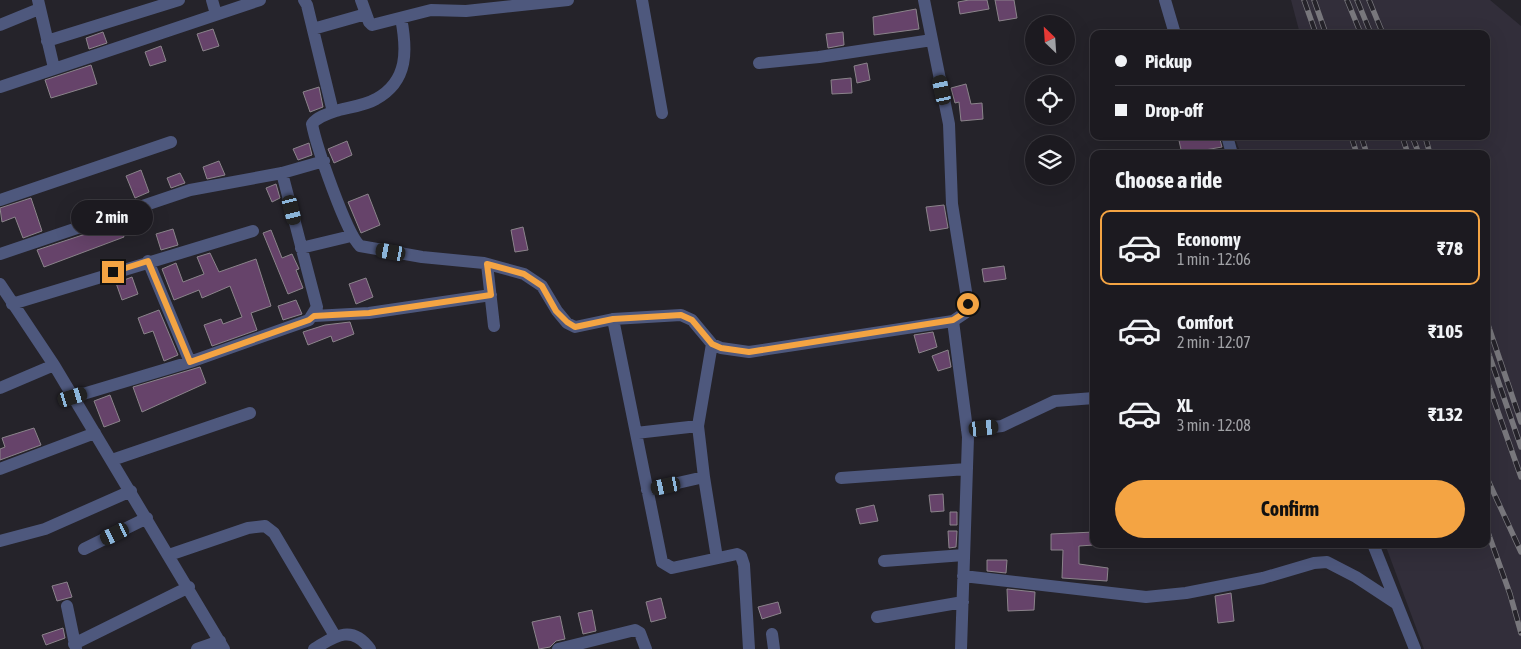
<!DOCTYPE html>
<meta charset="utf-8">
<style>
body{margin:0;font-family:"Asap Condensed",sans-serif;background:#252329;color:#f1f3f6;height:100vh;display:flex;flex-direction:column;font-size:19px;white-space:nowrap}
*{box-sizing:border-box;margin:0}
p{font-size:16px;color:#a0a1a5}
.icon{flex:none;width:28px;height:28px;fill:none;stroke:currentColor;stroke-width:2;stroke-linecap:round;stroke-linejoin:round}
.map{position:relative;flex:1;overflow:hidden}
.sheet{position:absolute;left:1090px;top:150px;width:400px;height:398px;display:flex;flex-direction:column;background:#1c1a20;border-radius:10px;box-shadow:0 5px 20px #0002,0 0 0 1px #3a383e}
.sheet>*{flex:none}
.top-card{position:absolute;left:1090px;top:30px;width:400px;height:110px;border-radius:10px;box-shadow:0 5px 20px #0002,0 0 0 1px #3a383e;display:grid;align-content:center;height:110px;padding:0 25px;background:#1c1a20}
.needle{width:32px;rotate:335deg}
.fabs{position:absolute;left:1025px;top:15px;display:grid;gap:10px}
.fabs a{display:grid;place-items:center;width:50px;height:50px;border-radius:50%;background:#1c1a20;box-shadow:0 5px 20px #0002,0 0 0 1px #3a383e;font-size:25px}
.end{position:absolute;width:22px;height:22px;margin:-11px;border:6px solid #f4a443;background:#111;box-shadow:0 0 0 2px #111}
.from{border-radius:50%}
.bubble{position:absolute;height:35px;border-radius:18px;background:#1c1a20;box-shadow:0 5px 20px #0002,0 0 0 1px #3a383e;font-size:16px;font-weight:700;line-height:35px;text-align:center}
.car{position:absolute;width:15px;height:30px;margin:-15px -8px;border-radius:6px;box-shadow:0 0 4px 1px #0007;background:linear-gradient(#222 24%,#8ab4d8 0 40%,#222 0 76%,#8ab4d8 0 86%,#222 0)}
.top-card b{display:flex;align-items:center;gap:18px;height:48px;font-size:19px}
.top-card b+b{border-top:1px solid #3a383e}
.top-card i{width:12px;height:12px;background:#f1f3f6}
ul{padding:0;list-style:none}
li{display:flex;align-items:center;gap:15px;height:75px;margin:0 10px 8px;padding:0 15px;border:2px solid transparent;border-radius:10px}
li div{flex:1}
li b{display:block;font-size:19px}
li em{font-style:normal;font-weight:700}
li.on{border-color:#f4a443}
li>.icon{width:45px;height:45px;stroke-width:1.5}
h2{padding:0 25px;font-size:22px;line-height:60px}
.cta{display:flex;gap:10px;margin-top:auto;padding:10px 25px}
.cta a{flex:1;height:58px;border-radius:30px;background:#f4a443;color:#111;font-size:20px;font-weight:700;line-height:58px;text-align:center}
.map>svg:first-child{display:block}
.built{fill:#322e3a}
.building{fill:#66436a;stroke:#8b848b}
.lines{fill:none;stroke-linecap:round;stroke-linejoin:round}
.minor{stroke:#4e587d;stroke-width:12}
.rail-casing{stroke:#78777c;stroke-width:5.5}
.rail{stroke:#25232a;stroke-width:4;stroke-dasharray:11;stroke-linecap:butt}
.route{stroke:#f4a443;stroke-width:6}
</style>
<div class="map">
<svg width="1521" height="649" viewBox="0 0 1521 649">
<rect width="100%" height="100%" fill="#25232a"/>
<path class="built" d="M1291 0H1490L1521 26V649H1424L1385 544H1486V154H1241L1234 136H1486V34H1300Z"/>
<path class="building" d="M969 0H987L989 9 960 14 958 2Z
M995 0H1014L1017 18 999 21Z
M916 9 919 29 874 35 873 17Z
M213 29 219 46 203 51 197 34Z
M103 32 107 43 89 49 86 38Z
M843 32 844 45 828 48 826 34Z
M161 46 166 61 150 66 145 52Z
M867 63 870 80 857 83 854 66Z
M91 65 97 84 51 98 45 80Z
M851 78 852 93 832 94 831 80Z
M966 84 971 104 982 103 983 119 961 121 959 102 955 103 951 88Z
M319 87 323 107 310 112 303 92Z
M1178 136H1219L1222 147 1182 154Z
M347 141 352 155 334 163 328 149Z
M309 143 312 155 298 160 293 149Z
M219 161 225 175 207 179 203 167Z
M141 170 149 192 135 198 126 176Z
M180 173 185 183 171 188 167 178Z
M276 184 280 198 272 202 266 188Z
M368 194 380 225 361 233 348 202Z
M31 198 42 231 23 238 15 217 2 222 0 208Z
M944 205 948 228 930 231 926 207Z
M119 223 124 237 44 267 37 250Z
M523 227 528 250 515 252 511 230Z
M173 229 178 245 161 250 156 234Z
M271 230 282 258 292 254 299 269 296 270 303 288 288 294 263 233Z
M210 253 219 272 256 259 271 306 251 313 257 330 212 346 204 325 221 319 223 324 242 317 230 286 202 298 199 290 174 300 162 269 176 263 183 282 204 274 197 257Z
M1004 266 1006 279 984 282 982 269Z
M132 277 138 294 122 300 116 283Z
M366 278 373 297 356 304 349 284Z
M296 300 302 314 283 320 278 306Z
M159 310 178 355 164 361 153 331 144 334 138 318Z
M350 322 354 334 333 342 331 336 308 345 303 332 325 325Z
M933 332 937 347 919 353 914 335Z
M948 350 951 367 938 371 932 356Z
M200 367 206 383 142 412 133 387Z
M110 395 120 421 104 427 94 401Z
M34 428 41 445 0 460V449L5 447 2 438Z
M943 494 944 511 931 512 929 495Z
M874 505 878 521 860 524 856 509Z
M950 512H957V525H950Z
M948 531H957L956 547 949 548Z
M1094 532V545L1079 546V564L1108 568 1107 581 1062 578 1063 550H1051V534Z
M987 560H1007L1006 573 987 571Z
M67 582 72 597 57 601 52 586Z
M1007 589 1035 592 1034 610 1008 611Z
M1231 593 1234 621 1218 623 1215 596Z
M661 598 666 618 651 622 646 602Z
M778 602 781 613 762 619 758 607Z
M592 610 596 631 583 634 578 613Z
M560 616 565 639 556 641 550 647 539 649 532 622Z
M63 628 65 638 46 645 42 635Z"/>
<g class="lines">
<path class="minor" d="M38 0 54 68
M212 0 216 14
M304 0 307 5 333 112
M361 0 369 22 372 25 431 10 466 11 568 0
M642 0 662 113
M1165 0 1175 34
M401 18C407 49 409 81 376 99 366 105 351 107 339 110 330 113 318 116 312 124 316 145 346 233 360 246L422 257 484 263 524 274 542 286 557 311 567 323 575 327 613 319 681 315 692 320 712 344 721 348 749 352 953 321 965 313 968 304 952 204 949 124 924 0
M0 25 39 9
M313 29 366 14
M47 41 179 0
M759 63 819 57 932 40
M0 87 260 0
M1227 136 1232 154
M0 200 171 142
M301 248 351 236
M0 254 190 190 282 173 324 161
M148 261 190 362
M487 264 494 326
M0 284 54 365 224 649
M12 304 253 231
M314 316 369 313 491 295
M613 319 662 562 672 568 737 554 741 556 744 565 749 649
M953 321 968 437 961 649
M712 344 698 426 704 477 717 558
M0 388 54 365
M73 397 190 362 309 320 317 307 282 173
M967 430 1002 426 1055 401 1094 398
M636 433 698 426
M112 460 250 413
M0 469 95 433
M841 478 967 469
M647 490 704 477
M0 541 45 529 131 491
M1373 544 1415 649
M84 549 147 518
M169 555 248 528 265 526 274 533 335 636
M884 561 964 555
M963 576 1146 597 1186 593 1263 578 1314 563 1327 562 1356 577 1397 604
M67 606 76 649
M877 617 963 602
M772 634 774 649
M74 644 189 587
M197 649 220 641
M314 649C335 636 352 624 370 649
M558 649 635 630 640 633 646 649"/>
<defs>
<path id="rail" d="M1304 0 1316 34
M1314 0 1326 34
M1347 0 1361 34
M1357 0 1371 34
M1369 0 1383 34
M1351 136 1357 154
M1361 136 1367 154
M1402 136 1408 154
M1412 136 1419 154
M1425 136 1430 154
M1486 319 1521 422
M1486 346 1521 447
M1486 378 1521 477
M1486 476 1521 552
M1486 527 1510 594 1521 633"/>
</defs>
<use href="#rail" class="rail-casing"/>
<use href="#rail" class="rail"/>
</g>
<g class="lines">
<path class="route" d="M113 272 148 261 190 362 309 320 314 316 369 313 491 295 487 264 524 274 542 286 556 311 567 322 575 327 613 319 681 315 692 320 712 344 721 348 749 352 953 320 964 313 968 304"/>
</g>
</svg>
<div class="fabs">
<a><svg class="needle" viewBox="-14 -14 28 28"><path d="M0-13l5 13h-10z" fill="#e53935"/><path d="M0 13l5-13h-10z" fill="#a0a1a5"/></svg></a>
<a><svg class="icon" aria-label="locate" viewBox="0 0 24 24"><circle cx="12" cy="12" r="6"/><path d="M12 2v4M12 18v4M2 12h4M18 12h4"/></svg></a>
<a><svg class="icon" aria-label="layers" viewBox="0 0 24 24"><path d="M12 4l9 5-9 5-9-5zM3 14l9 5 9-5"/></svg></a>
</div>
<i class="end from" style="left:968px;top:304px"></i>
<i class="end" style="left:113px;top:272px"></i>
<div class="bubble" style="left:71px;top:200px;width:82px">2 min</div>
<i class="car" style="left:942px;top:90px;rotate:348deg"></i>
<i class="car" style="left:292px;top:210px;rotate:166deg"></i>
<i class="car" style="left:391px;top:252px;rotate:280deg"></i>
<i class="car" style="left:73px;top:397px;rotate:73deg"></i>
<i class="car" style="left:984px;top:428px;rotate:84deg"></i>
<i class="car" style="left:666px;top:486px;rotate:258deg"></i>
<i class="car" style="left:115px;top:534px;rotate:244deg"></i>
<div class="top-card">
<b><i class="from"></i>Pickup</b>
<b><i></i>Drop-off</b>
</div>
<section class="sheet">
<h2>Choose a ride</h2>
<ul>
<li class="on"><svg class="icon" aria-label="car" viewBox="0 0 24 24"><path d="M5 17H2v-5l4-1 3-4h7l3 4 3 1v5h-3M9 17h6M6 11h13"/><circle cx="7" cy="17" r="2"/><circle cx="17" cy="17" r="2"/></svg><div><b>Economy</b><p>1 min · 12:06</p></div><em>₹78</em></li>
<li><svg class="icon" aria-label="car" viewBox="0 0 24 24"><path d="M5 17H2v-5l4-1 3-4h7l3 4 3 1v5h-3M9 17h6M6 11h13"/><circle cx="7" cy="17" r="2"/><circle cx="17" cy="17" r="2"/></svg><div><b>Comfort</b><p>2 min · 12:07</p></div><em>₹105</em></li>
<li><svg class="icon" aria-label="car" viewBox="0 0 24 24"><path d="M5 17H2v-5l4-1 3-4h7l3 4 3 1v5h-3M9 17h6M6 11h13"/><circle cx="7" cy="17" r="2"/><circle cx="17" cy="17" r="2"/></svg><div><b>XL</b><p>3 min · 12:08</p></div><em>₹132</em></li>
</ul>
<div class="cta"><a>Confirm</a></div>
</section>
</div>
